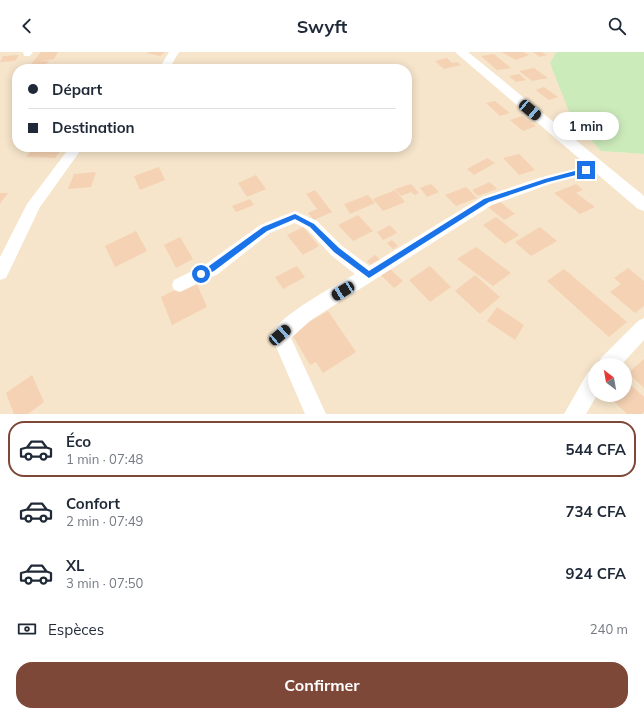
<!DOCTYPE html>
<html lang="fr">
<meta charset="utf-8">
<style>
body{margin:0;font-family:Mulish,sans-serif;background:#f6f6f7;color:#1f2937;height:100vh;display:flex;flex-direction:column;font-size:15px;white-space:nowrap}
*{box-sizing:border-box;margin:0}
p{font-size:13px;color:#747a83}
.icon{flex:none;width:22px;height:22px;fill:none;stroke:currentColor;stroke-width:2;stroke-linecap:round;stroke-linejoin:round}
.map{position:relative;height:362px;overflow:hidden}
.side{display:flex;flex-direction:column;background:#fff;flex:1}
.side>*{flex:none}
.banner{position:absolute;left:12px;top:12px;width:400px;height:88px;border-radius:16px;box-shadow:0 2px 10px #0003;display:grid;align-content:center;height:88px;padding:0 16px;background:#fff}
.needle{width:26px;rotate:329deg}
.fabs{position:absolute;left:588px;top:306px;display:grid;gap:8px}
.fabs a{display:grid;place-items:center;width:44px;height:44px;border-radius:50%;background:#fff;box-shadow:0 2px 10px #0003;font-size:20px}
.end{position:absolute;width:18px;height:18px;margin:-9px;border:5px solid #1a73e8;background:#fff;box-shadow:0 0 0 2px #fff}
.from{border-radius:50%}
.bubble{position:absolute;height:28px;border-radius:14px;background:#fff;box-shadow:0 2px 10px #0003;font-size:13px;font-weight:700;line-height:28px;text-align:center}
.car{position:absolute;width:12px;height:24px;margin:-12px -6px;border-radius:5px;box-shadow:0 0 3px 1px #0007;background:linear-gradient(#222 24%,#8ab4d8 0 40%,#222 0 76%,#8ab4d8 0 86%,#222 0)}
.banner b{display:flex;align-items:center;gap:14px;height:38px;font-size:15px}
.banner b+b{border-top:1px solid #e0e1e3}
.banner i{width:10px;height:10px;background:#1f2937}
ul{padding:7px 0 0;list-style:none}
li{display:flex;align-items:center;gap:12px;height:56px;margin:0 8px 6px;padding:0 8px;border:2px solid transparent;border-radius:16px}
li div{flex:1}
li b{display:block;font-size:15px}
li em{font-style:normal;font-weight:700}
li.current{border-color:#7d4838}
li>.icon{width:36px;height:36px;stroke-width:1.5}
.pay{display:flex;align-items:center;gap:10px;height:44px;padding:0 16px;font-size:15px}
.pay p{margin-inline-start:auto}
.action{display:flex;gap:8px;margin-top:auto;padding:8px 16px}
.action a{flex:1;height:46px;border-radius:16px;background:#7d4838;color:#fff;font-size:16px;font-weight:700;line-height:46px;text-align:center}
header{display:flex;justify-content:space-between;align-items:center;height:52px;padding:0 16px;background:#fff;font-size:18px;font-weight:700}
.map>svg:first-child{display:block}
.residential{fill:#f6e5cb;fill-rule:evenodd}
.green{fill:#ccebbb}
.building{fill:#f5d2b3}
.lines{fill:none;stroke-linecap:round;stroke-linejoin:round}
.minor{fill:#fff;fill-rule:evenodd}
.tertiary{fill:#fff;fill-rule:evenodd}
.route{fill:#1a73e8}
</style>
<header><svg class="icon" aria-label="back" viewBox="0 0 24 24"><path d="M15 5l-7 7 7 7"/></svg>Swyft<svg class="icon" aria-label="search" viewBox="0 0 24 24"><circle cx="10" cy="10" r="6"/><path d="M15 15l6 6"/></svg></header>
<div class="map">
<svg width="644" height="362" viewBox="0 0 644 362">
<rect width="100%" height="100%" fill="#fef3dd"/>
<path class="residential" d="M0 0H556L550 11 601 99 644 102V362H0ZM17 17H407V95H17ZM595 313H625V343H595Z"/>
<path class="green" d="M556 0H644V102L601 99 572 67 550 11Z"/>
<path class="building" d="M41 0H58L54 7 39 9H49L42 17H27Z
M149 0H165L160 4 147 1Z
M501 0H524L529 3 516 8Z
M533 0H541L547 3 540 5Z
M494 2 511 16 497 18 481 4Z
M19 3 15 9 0 10 3 4Z
M447 6 452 11 457 10 461 13 444 17 435 9Z
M244 13 256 15 254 17H240Z
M534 16 548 26 532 29 519 19Z
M519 22 526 28 516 30 509 24Z
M544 35 558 45 549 48 535 38Z
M495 49 510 61 500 64 486 51Z
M522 64 536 74 523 79 510 68Z
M34 95H63L55 106 26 105Z
M519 102 535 118 519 123 503 106Z
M487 106 495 111 474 123 467 117Z
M159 115 165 128 140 138 134 124Z
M96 120 91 135 68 137 74 122Z
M256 123 266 137 247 145 238 131Z
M490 130 497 137 478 144 472 138Z
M411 132 419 141 415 143 411 140 401 144 395 137Z
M431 132 439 140 427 145 420 136Z
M576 132 583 138 576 141 595 155 580 162 554 141Z
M466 135 477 146 456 154 445 143Z
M315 138 332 160 314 168 308 161 317 157 306 142Z
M395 138 405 150 383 159 373 147Z
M0 141H8L0 152Z
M368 143 375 151 350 162 344 152Z
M250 147 254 153 236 160 232 154Z
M499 149 515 162 504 168 488 155Z
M358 163 373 179 353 189 338 173Z
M496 165 519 183 505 192 483 173Z
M390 173 397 181 383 188 377 180Z
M303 175 319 194 303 203 287 183Z
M540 175 557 189 531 204 515 190Z
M136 179 147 199 115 215 105 194Z
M180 185 193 207 176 216 164 193Z
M392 188 398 194 393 197 387 191Z
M476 195 511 221 493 234 457 207Z
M375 203 403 229 394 236 367 209Z
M297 214 305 225 283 237 275 225Z
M430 214 451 235 430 250 409 228Z
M628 216 644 229V254L635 261 610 240 621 232 614 226Z
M564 217 627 270 609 285 547 229Z
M475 223 500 245 480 262 455 239Z
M195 228 207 255 172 273 161 245Z
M497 255 524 273 515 288 487 269Z
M328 259 356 300 323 321 316 310 310 313 291 281Z
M644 307V336L628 321Z
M32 323 44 350 28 362H14L6 341Z
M625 328 644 345V360L642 362H627L607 343H625Z"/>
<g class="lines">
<path class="minor" d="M23 0H33L30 4H24Z
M169 0H179L169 17H159Z
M70 95H83L40 155 6 226 0 228V205L27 152Z
M599 111 604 112 605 115 604 118 550 132 492 153 311 268 291 286 326 362H305L271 283C280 262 335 234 355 222L331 203 307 177 295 171 270 181 218 222 180 240 174 238 172 233 174 228 206 212 260 173 295 159 317 169 341 193 369 214 482 145 542 125Z
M644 266V288L621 313H598L601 306 638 269Z
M595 317V343H597L586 362H564L588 320Z"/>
<path class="tertiary" d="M455 0H468L644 144V159L638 157Z"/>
</g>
<path class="route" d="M586 116 588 117V120L548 130 489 150 369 226 334 200 310 175 295 167 267 179 214 219 201 225 198 222 263 175 295 162 314 172 339 196 369 219 484 147 545 127Z"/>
</svg>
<div class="fabs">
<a><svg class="needle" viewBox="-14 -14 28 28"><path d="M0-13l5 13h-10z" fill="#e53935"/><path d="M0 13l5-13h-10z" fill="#747a83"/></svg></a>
</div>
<i class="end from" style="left:201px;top:222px"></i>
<i class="end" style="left:586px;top:118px"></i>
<div class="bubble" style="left:553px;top:60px;width:66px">1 min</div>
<i class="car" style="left:530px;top:58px;rotate:130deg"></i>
<i class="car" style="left:343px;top:239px;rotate:238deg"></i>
<i class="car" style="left:280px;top:283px;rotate:49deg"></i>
<div class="banner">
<b><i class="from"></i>Départ</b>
<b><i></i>Destination</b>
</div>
</div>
<section class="side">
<ul>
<li class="current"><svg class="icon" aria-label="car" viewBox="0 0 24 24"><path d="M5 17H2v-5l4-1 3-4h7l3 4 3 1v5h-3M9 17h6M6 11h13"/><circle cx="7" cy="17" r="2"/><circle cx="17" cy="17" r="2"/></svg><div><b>Éco</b><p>1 min · 07:48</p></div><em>544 CFA</em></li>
<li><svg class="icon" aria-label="car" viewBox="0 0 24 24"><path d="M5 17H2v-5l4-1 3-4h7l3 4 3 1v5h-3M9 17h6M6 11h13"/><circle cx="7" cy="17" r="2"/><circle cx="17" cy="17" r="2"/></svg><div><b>Confort</b><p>2 min · 07:49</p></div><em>734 CFA</em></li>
<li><svg class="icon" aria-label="car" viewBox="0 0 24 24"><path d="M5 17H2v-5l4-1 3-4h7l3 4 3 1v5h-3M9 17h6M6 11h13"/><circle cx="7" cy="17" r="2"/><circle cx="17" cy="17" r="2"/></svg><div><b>XL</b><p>3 min · 07:50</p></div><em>924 CFA</em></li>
</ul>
<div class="pay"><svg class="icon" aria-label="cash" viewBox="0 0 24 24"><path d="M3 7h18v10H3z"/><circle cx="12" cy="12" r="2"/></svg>Espèces<p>240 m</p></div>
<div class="action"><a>Confirmer</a></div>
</section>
